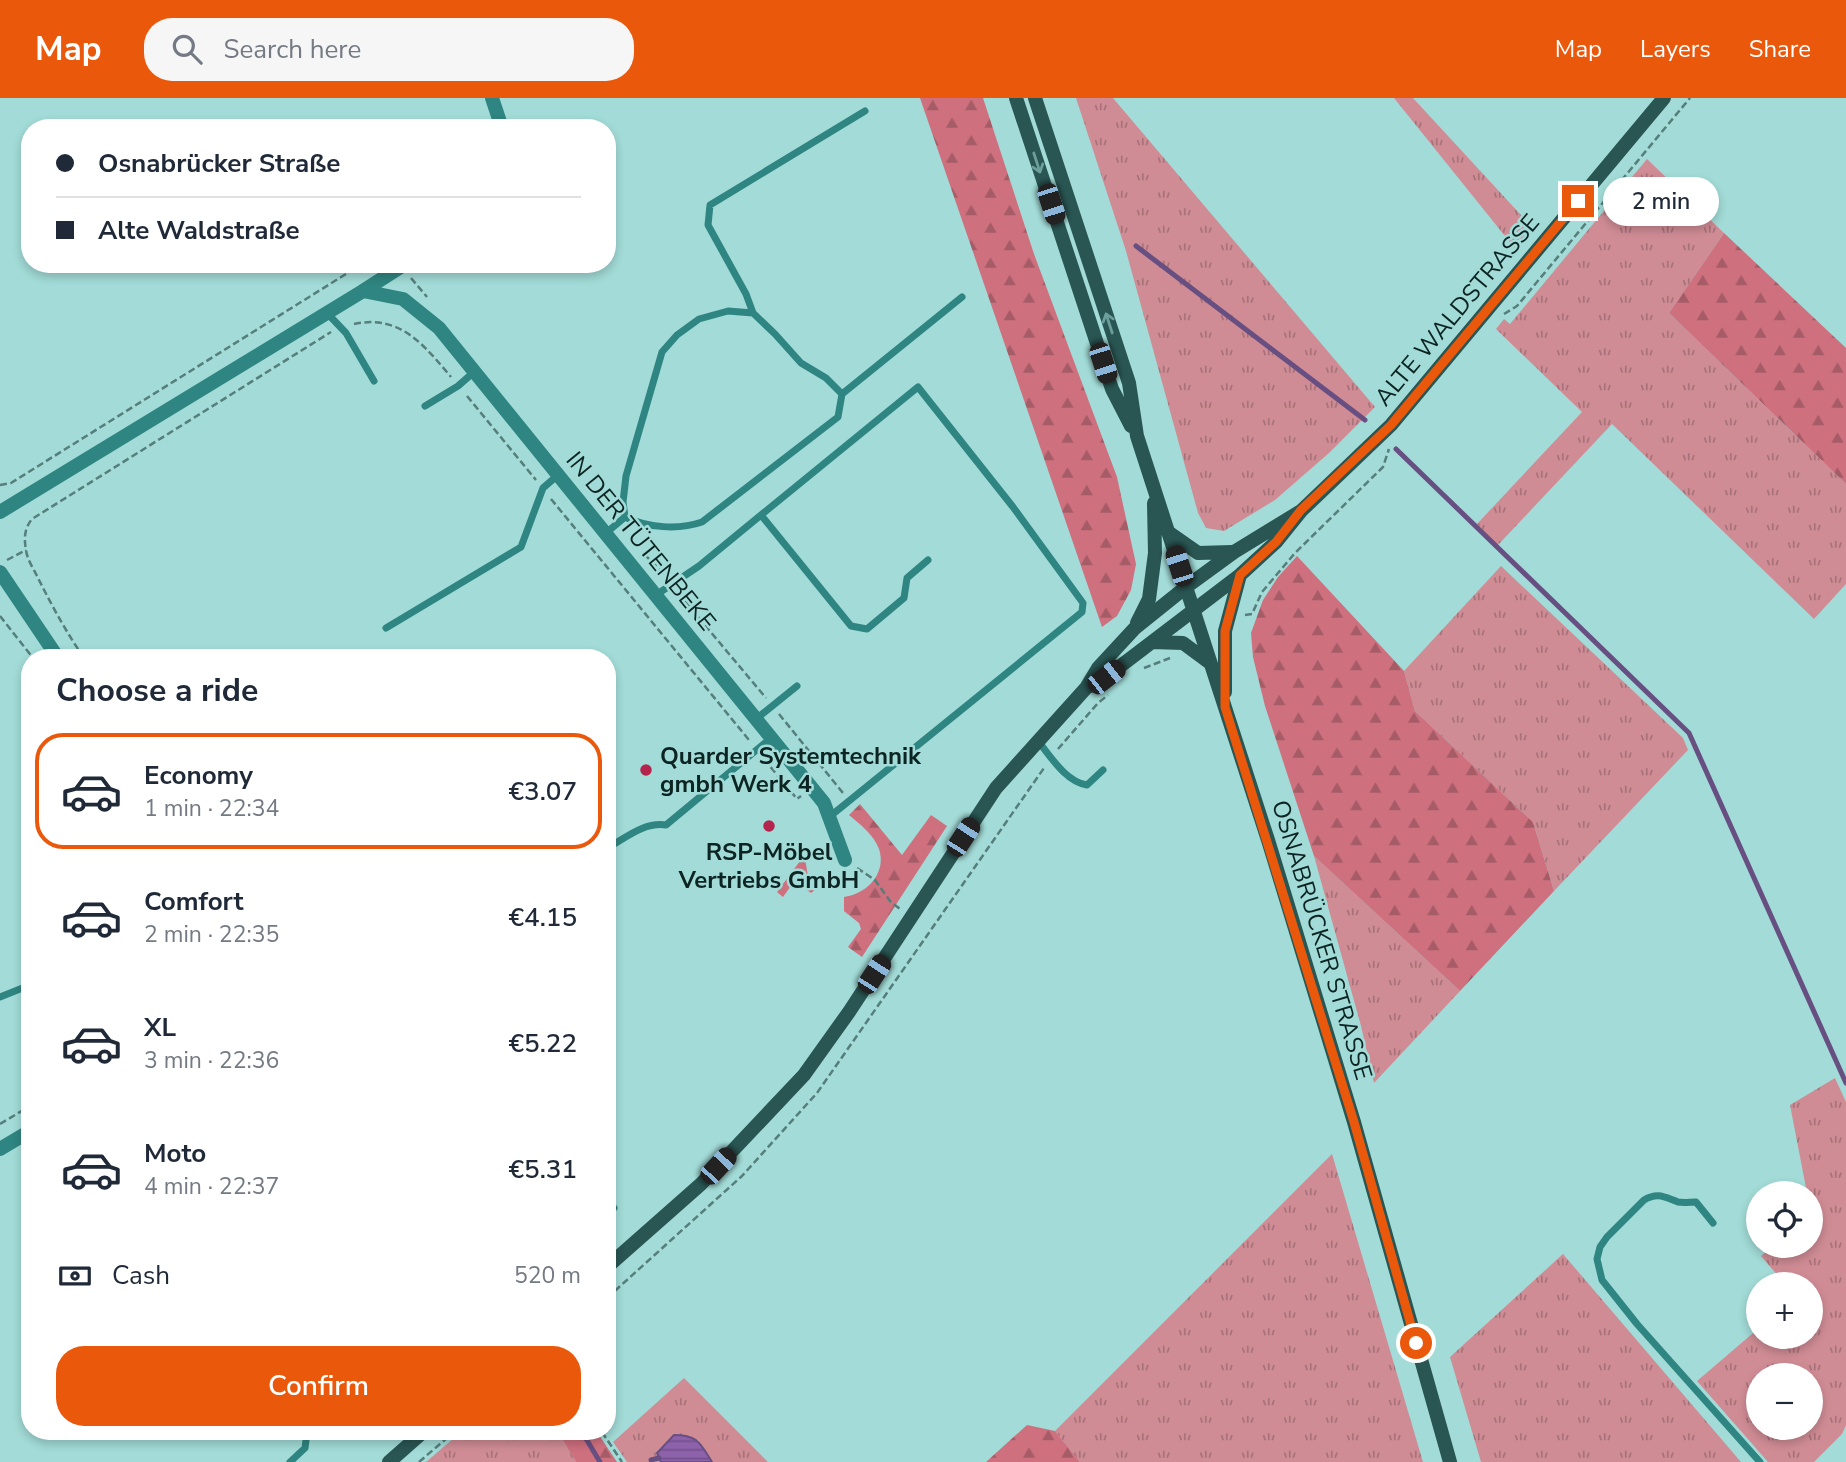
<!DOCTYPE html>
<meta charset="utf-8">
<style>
body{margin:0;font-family:"Nunito Sans",sans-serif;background:#f6f6f7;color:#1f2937;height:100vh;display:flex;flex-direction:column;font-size:26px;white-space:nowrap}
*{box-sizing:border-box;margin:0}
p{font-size:23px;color:#747a83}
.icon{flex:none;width:38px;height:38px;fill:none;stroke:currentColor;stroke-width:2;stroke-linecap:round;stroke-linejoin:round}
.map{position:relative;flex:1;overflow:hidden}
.details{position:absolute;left:21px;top:551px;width:595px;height:791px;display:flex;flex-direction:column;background:#fff;border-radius:28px;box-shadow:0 4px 10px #0003}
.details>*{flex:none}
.top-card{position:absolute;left:21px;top:21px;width:595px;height:154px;border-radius:28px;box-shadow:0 4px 10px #0003;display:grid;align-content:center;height:154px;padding:0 35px;background:#fff}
.fabs{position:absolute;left:1746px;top:1083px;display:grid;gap:14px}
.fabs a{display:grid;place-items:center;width:77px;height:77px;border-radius:50%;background:#fff;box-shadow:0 4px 10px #0003;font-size:35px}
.end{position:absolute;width:32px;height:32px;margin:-16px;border:9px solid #ea580c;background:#fff;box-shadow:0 0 0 4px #fff}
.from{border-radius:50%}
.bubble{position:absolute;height:49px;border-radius:24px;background:#fff;box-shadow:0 4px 10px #0003;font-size:23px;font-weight:600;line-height:49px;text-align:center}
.car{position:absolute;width:21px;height:42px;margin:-21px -10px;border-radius:9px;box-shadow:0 0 5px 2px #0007;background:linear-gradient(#222 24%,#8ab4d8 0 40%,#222 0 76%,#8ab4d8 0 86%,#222 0)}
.top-card b{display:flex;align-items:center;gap:24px;height:66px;font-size:26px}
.top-card b+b{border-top:2px solid #e0e1e3}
.top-card i{width:18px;height:18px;background:#1f2937}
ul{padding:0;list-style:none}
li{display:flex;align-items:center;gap:21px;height:116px;margin:0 14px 10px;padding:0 21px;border:4px solid transparent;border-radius:28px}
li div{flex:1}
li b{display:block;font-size:26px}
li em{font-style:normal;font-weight:600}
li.current{border-color:#ea580c}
li>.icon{width:63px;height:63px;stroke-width:1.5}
h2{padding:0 35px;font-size:32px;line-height:84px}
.pay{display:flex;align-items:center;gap:18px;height:77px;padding:0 35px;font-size:26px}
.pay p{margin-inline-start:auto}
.cta{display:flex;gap:14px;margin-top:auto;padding:14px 35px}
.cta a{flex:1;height:80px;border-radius:28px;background:#ea580c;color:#fff;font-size:28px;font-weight:600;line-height:80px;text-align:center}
header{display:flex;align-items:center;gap:42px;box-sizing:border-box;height:98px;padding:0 35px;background:#ea580c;color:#fff}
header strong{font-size:33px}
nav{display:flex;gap:38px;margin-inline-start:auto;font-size:24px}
.search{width:490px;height:63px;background:#f6f6f7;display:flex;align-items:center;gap:18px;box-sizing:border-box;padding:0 24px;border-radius:28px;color:#747a83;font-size:26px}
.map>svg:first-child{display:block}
.grass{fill:url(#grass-tufts);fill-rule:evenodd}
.forest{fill:url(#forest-firs)}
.water{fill:url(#water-rules);stroke:#674f82;stroke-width:2}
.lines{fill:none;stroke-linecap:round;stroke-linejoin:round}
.stream{stroke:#674f82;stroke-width:5}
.path{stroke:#567e7b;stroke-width:2.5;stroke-dasharray:7 3.5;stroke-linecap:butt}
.lane{stroke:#2f8581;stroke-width:7}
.street{stroke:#2f8581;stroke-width:14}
.secondary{stroke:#295552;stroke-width:14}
.oneway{stroke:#6c9f9b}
.route{stroke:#ea580c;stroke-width:9}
.poi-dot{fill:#b5244d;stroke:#a2dbd7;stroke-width:2.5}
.labels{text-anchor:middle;stroke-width:5;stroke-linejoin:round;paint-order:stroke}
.street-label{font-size:24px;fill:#0c2422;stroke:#a2dbd7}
.poi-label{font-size:24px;font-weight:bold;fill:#0c2422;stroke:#a2dbd7;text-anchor:start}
</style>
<header>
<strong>Map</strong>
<div class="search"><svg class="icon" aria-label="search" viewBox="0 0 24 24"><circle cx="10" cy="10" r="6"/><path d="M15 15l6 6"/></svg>Search here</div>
<nav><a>Map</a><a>Layers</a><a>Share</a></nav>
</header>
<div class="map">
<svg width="1846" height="1364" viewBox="0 0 1846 1364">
<defs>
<pattern id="grass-tufts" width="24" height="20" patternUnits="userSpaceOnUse" patternTransform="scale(1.75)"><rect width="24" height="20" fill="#d08c95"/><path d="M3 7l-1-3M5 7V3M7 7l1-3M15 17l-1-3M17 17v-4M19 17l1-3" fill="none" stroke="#a77279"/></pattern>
<pattern id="forest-firs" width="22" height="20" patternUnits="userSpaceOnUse" patternTransform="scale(1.75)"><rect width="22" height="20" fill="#ce707e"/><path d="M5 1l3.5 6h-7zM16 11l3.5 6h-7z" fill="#a65c67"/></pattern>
<pattern id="water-rules" width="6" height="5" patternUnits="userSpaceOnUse" patternTransform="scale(1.75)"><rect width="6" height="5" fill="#8e62ab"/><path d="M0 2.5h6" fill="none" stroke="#72518b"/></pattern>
</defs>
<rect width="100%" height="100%" fill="#a2dbd7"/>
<path class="grass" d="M1076 0H1113L1375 309 1329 355 1275 402 1224 433 1206 430 1198 415 1126 153Z
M1394 0H1413L1532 129 1517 153Z
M1647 61 1724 135 1669 215 1846 386V486L1814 521 1612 326 1498 447 1477 426 1582 314 1496 231 1504 221 1510 226Z
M1501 468 1683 640 1688 652 1554 793 1533 724 1415 613 1404 573Z
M1314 758 1460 893 1374 985 1361 928Z
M1835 980 1846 1004V1327L1842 1336 1814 1364H1768L1697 1283 1759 1230V1239H1811V1186H1785L1761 1158 1773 1148H1811V1096L1807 1095 1790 1007ZM1759 1278H1811V1330H1759Z
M1332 1056 1423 1364H1080L1055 1333Z
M1563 1156 1741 1364H1481L1450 1259Z
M684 1280 768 1364H712L698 1342 657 1355 661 1364H627L613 1344Z
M461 1334H558L576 1364H426Z"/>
<path class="forest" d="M920 0H983L1034 156 1117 379 1136 466 1131 492 1117 518 1102 529Z
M1724 135 1846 250V386L1669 215Z
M1297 458 1404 573 1415 613 1533 724 1554 793 1460 893 1314 758 1265 608 1253 559 1251 535 1263 502 1278 479Z
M860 706 902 757 931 717 947 728 862 859 848 849 861 831 859 825 844 813V799C867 796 887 775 879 751 874 737 860 726 849 717Z
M803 759 805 760 808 779 817 790 811 795 797 785H793L783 799 777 794Z
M1027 1327 1055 1333 1080 1364H986Z
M558 1334H597L617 1364H576Z"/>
<path class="water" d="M674 1337C698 1337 700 1345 712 1364H661L657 1355Z"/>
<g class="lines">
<path class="stream" d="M1136 148 1365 322
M1396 351 1689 635 1846 985
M582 1334 600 1364
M651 1362 659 1360"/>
<path class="path" d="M411 180 427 199
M1504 216 1517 208 1690 0
M354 226C400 216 424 247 451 279
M467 298 536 382
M0 387 11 385 362 166
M551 401 749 642
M644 456 666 478
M7 462 26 452
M678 495 766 600
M1245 517 1252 516 1262 494 1295 455 1383 369 1389 351
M0 518 33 560
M84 560C66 534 51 506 37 478 33 470 27 461 26 452 24 441 24 431 32 421L331 234
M1144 570 1170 560
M779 616 843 695
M1058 651 1098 605 1108 597
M764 661 797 701 801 698
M857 770 875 782 890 803 900 811
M0 1026 30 1008
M607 1200 742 1078 817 995 1044 670
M602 1334 622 1364
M419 1364 454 1334"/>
<path class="lane" d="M327 215 346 235 374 283
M753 215 746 196 708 127 710 107 865 13
M842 296 962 199
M425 308 458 288 474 274
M761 417 918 289 1013 409 1083 505 1082 514 828 720
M606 435 625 419C647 430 679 432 702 424L838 319 842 296 826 280 801 265 775 236 753 215 728 213 699 221 677 237 662 254 626 378 623 404 625 419
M656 497 699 468 761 417 851 528 867 531 904 500 907 480 928 462
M386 530 521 449 543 390 558 377
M363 560H370
M756 621 797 588
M1038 643C1051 659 1066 684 1087 687L1103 672
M609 749C627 739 644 724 666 727L771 640
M0 899 30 887
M607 1101 614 1110 607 1115
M1713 1125 1696 1104C1690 1104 1684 1105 1678 1104 1664 1099 1658 1094 1644 1102L1607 1139 1600 1149 1597 1161 1602 1182 1637 1226 1760 1364
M290 1364 305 1350 307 1334"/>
<path class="street" d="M492 0 502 30
M363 193 405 166
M0 414 363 193 403 201 439 230 824 705 845 762
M0 474 58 560
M0 1051 30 1033"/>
<path class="secondary" d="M1016 0 1112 291 1131 328
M1035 0 1129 285 1137 338 1268 742 1354 1024 1450 1364
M1168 434 1198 455 1232 454
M1137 525 1149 501 1155 455 1154 405
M1152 544 1183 545 1210 565
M1088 589 1106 579 1240 477 1276 444 1301 413 1391 327 1664 0
M1225 594V533L1240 477
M607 1169 701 1086 804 977 849 914 996 690 1086 590 1098 570 1135 530 1186 489 1234 454 1301 413
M389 1364 423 1334"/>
</g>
<defs><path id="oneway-shaft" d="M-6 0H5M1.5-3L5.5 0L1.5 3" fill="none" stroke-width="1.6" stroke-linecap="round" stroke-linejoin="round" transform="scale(1.75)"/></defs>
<g class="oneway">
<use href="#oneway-shaft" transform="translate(1037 65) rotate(72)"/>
<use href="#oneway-shaft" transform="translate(1109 225) rotate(-108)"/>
</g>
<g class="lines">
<path class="route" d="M1416 1245 1354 1024 1225 609V533L1240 477 1276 444 1301 412 1391 327 1578 103"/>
</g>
<g class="poi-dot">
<circle cx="646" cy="672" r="7"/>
<circle cx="769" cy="728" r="7"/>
</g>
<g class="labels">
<g class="street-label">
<text transform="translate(1457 212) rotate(-50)" y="8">ALTE WALDSTRASSE</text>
<text transform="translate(641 443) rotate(51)" y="8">IN DER TÜTENBEKE</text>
<text transform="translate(1322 842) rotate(73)" y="8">OSNABRÜCKER STRASSE</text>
</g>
<g class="poi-label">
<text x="660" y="666">Quarder Systemtechnik<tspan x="660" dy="28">gmbh Werk 4</tspan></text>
<text x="769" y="762" text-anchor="middle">RSP-Möbel<tspan x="769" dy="28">Vertriebs GmbH</tspan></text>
</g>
</g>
</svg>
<div class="fabs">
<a><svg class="icon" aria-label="locate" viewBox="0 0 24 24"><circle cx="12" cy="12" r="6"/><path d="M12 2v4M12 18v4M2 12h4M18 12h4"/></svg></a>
<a>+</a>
<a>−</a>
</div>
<i class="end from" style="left:1416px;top:1245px"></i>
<i class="end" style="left:1578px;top:103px"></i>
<div class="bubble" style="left:1603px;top:79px;width:116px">2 min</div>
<i class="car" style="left:1051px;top:106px;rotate:162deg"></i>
<i class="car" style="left:1103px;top:265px;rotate:162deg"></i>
<i class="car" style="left:1179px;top:468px;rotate:342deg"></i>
<i class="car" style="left:1106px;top:579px;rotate:52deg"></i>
<i class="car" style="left:963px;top:739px;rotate:33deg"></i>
<i class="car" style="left:874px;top:876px;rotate:33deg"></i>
<i class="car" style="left:718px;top:1068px;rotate:43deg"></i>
<div class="top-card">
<b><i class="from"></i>Osnabrücker Straße</b>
<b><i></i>Alte Waldstraße</b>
</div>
<section class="details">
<h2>Choose a ride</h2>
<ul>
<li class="current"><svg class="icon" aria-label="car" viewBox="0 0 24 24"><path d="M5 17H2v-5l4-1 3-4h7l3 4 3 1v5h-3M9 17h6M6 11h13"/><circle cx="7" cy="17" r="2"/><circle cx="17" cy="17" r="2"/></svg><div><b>Economy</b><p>1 min · 22:34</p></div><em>€3.07</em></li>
<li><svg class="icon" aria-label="car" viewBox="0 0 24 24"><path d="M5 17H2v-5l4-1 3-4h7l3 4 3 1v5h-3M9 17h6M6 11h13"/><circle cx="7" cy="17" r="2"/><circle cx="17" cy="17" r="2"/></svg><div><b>Comfort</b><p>2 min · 22:35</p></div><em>€4.15</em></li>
<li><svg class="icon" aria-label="car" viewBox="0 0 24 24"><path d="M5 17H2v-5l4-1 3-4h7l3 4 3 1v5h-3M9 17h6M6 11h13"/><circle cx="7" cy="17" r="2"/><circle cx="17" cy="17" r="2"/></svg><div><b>XL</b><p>3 min · 22:36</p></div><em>€5.22</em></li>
<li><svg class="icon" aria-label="car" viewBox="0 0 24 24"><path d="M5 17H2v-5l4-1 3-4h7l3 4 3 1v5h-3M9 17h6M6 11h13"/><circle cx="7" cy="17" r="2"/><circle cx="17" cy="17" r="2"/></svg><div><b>Moto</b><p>4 min · 22:37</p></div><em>€5.31</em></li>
</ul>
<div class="pay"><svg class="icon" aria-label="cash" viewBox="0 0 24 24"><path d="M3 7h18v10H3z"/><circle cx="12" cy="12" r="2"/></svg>Cash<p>520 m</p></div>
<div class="cta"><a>Confirm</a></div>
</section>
</div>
